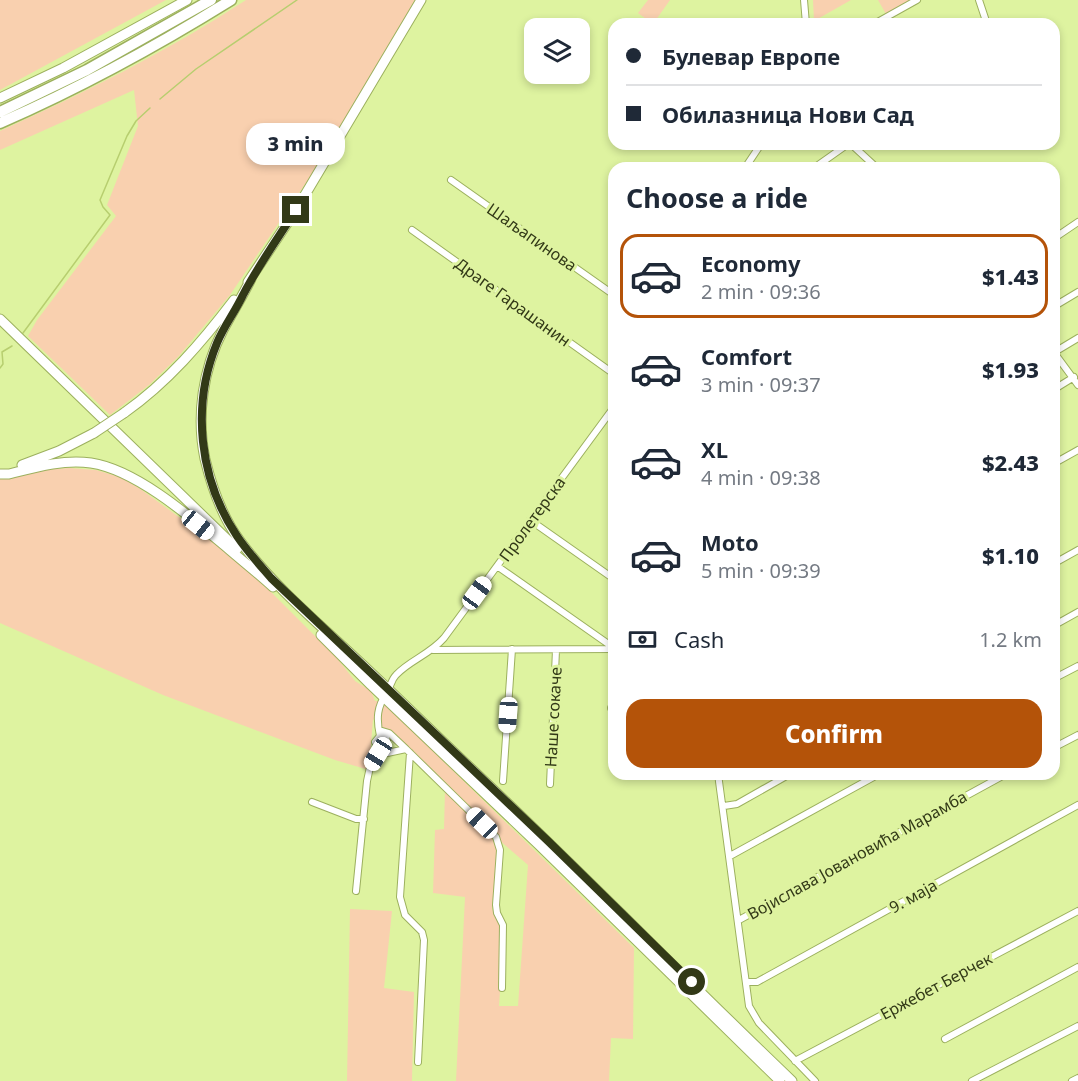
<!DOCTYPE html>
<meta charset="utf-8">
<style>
body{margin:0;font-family:"Noto Sans",sans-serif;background:#f2f2f3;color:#1f2937;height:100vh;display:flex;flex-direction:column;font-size:22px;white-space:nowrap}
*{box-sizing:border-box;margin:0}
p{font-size:20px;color:#747a83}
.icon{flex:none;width:33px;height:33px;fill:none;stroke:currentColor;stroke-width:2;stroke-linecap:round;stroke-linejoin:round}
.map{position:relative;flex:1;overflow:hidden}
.drawer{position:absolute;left:608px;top:162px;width:452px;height:618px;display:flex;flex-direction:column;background:#fff;border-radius:18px;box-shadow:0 3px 9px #0003}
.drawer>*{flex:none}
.banner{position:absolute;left:608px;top:18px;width:452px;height:132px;border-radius:18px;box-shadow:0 3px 9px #0003;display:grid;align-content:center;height:132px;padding:0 18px;background:#fff}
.tools{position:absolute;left:524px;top:18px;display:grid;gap:12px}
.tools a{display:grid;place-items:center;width:66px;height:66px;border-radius:12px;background:#fff;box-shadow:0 3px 9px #0003;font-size:30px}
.end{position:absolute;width:27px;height:27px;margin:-14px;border:8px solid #323917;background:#fff;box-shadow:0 0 0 3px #fff}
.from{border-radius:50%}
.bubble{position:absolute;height:42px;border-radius:18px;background:#fff;box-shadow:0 3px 9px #0003;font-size:20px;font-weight:800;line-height:42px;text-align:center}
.car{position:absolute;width:18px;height:36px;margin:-18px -9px;border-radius:8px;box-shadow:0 0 4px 2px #0007;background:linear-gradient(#fff 24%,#345 0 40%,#fff 0 76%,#345 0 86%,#fff 0)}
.banner b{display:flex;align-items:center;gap:21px;height:57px;font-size:22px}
.banner b+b{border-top:2px solid #e0e1e3}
.banner i{width:15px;height:15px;background:#1f2937}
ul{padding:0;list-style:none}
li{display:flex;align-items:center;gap:18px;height:84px;margin:0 12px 9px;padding:0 6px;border:3px solid transparent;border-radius:18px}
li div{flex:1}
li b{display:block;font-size:22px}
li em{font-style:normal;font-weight:800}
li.selected{border-color:#b45309}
li>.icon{width:54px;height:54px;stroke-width:1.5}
h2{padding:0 18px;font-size:27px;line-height:72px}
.pay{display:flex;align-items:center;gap:15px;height:66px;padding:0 18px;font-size:22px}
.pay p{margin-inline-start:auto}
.button{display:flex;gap:12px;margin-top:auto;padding:12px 18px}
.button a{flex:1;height:69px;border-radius:18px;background:#b45309;color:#fff;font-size:24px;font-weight:800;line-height:69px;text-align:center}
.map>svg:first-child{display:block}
.green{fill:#f9d0af;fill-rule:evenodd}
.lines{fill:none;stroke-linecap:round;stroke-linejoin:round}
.stream{stroke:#b7ce6f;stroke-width:1.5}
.street-casing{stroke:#9cb05e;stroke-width:8}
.primary-casing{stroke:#9cb05e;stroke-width:11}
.highway-casing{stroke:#9cb05e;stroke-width:13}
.street{stroke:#fff;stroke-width:6}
.primary{stroke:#fff;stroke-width:9}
.highway{stroke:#fff;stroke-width:10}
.primary-bridge-casing{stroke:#9cb05e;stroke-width:11;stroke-linecap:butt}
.primary-bridge{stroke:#fff;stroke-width:9}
.route{stroke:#323917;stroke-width:8}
.labels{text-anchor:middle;stroke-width:6;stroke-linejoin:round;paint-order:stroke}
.street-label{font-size:16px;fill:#323917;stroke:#def3a0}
</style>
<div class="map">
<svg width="1078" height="1081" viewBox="0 0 1078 1081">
<rect width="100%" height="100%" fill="#def3a0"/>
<path class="green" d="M0 0H166L0 90Z
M246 0H415L316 168 230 295 178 357 149 385 110 415 28 336 37 320 116 216 107 205 138 126 134 90 0 150V131C84 93 168 51 246 0Z
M648 0H670L653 24 638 13Z
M813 0H851L814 21Z
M878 0H911L886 14Z
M69 468 96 470 120 477 139 488 212 541 233 557 272 593 336 657 355 681 371 691 375 701H382L634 948 633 1039 611 1038 609 1081H456L465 897 433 893 435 830 444 829 445 789 373 719 369 770 335 760 163 695 0 623V478L28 471ZM498 839 528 865 518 1006H499L504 929 492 909Z
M350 909 392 911 384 988 414 992 412 1081H347Z"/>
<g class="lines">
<path class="stream" d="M160 99 196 69 297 0
M23 333 110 215 103 207 100 200 127 136 136 121 150 108
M0 368 3 364 2 352 12 346"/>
<defs>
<path id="street" d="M804 0 806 24
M979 0 987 24
M874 24 917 0
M851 144 877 168
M745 168 761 144
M814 168 848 144
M451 180 614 295
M412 230 614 374
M1053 239 1078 222
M1053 307 1078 292
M1053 351 1078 385
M1053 353 1078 338
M1053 390 1074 377
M1053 464 1078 450
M530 520 614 579
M1053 564 1078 550
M497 566 614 648
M1053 626 1078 612
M433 650 614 649
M613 674H614
M1053 679 1078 666
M611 708H614
M379 730 389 733 406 749
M380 736 375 742 380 748 385 747 387 741 386 738 380 736C376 718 377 707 387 692 391 686 391 680 396 675 410 660 429 655 444 638L614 407
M1053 748 1078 735
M410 753 400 897 405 915 422 932 424 940 418 1062
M718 774 749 1006 759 1023 815 1081
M503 781 512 649
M550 784 556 650
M312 802 356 819H364
M724 806 737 804 790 774
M730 856 879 774
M356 891 367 781 370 767 378 755 406 749 496 837 500 850 496 905 497 913 503 925 502 988
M739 920 1006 774
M746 982H757L1078 805
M945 1039 1078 967
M795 1061 1078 911
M972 1081 1078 1026
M1072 1081 1078 1078"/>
<path id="primary" d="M0 98 63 68 187 0
M251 279C242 297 232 313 223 330 203 369 196 416 205 459 212 488 222 517 240 541 271 583 313 619 351 654 389 689 425 725 462 760 574 865 681 975 792 1081
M248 282 296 210 421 0
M0 319 237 549
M124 413C168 382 202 342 234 300
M22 465 59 451 94 433
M0 474H9C36 467 64 459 91 463 138 470 195 521 231 551 245 563 260 575 273 587
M321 635 371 685 539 845 780 1081"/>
<path id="highway" d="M0 112 87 70 211 0
M0 123C80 88 157 46 231 0"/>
</defs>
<use href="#street" class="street-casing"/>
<use href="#primary" class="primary-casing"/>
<use href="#highway" class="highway-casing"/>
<use href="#street" class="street"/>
<use href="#primary" class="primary"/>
<use href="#highway" class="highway"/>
<defs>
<path id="primary-bridge" d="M94 433 124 413"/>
</defs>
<use href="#primary-bridge" class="primary-bridge-casing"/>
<use href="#primary-bridge" class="primary-bridge"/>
</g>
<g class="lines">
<path class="route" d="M296 210C278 238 258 266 243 295 235 312 224 326 217 343 191 406 199 479 237 536 247 551 259 564 271 578L548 841 692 982"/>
</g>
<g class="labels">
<g class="street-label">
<text transform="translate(532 237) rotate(35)" y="6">Шаљапинова</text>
<text transform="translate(513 302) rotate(36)" y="6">Драге Гарашанин</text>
<text transform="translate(532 519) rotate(-54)" y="6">Пролетерска</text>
<text transform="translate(553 717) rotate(-87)" y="6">Наше сокаче</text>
<text transform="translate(857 855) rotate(-29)" y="6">Војислава Јовановића Марамба</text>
<text transform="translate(913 896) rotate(-29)" y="6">9. маја</text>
<text transform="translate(936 986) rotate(-28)" y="6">Ержебет Берчек</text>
</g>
</g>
</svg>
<div class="tools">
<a><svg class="icon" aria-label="layers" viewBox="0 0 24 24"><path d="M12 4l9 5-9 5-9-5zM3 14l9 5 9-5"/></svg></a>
</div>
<i class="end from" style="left:692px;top:982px"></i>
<i class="end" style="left:296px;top:210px"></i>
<div class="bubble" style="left:246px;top:123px;width:99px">3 min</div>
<i class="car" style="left:198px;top:525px;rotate:129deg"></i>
<i class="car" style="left:477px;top:593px;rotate:36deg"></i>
<i class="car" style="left:508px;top:715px;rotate:184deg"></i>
<i class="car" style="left:378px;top:754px;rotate:212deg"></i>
<i class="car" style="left:482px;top:823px;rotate:314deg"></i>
<div class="banner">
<b><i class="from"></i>Булевар Европе</b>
<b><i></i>Обилазница Нови Сад</b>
</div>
<section class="drawer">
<h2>Choose a ride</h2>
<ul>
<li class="selected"><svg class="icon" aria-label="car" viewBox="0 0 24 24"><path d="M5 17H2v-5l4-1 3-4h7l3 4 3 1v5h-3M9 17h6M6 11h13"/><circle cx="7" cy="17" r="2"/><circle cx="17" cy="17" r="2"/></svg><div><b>Economy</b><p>2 min · 09:36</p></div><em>$1.43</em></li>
<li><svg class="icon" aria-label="car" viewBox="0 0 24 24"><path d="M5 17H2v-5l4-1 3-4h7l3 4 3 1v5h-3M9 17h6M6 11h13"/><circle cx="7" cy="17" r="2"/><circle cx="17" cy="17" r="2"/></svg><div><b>Comfort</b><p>3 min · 09:37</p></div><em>$1.93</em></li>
<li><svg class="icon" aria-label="car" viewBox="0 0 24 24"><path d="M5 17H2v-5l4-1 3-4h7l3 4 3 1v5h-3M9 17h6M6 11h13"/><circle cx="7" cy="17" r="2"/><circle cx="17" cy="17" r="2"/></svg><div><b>XL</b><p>4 min · 09:38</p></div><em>$2.43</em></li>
<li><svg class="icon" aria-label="car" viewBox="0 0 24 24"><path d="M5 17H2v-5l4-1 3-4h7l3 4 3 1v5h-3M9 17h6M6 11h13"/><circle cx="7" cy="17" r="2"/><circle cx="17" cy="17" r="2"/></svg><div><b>Moto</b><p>5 min · 09:39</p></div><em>$1.10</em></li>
</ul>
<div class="pay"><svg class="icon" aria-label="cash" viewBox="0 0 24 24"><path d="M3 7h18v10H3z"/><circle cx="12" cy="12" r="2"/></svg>Cash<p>1.2 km</p></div>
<div class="button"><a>Confirm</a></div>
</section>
</div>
